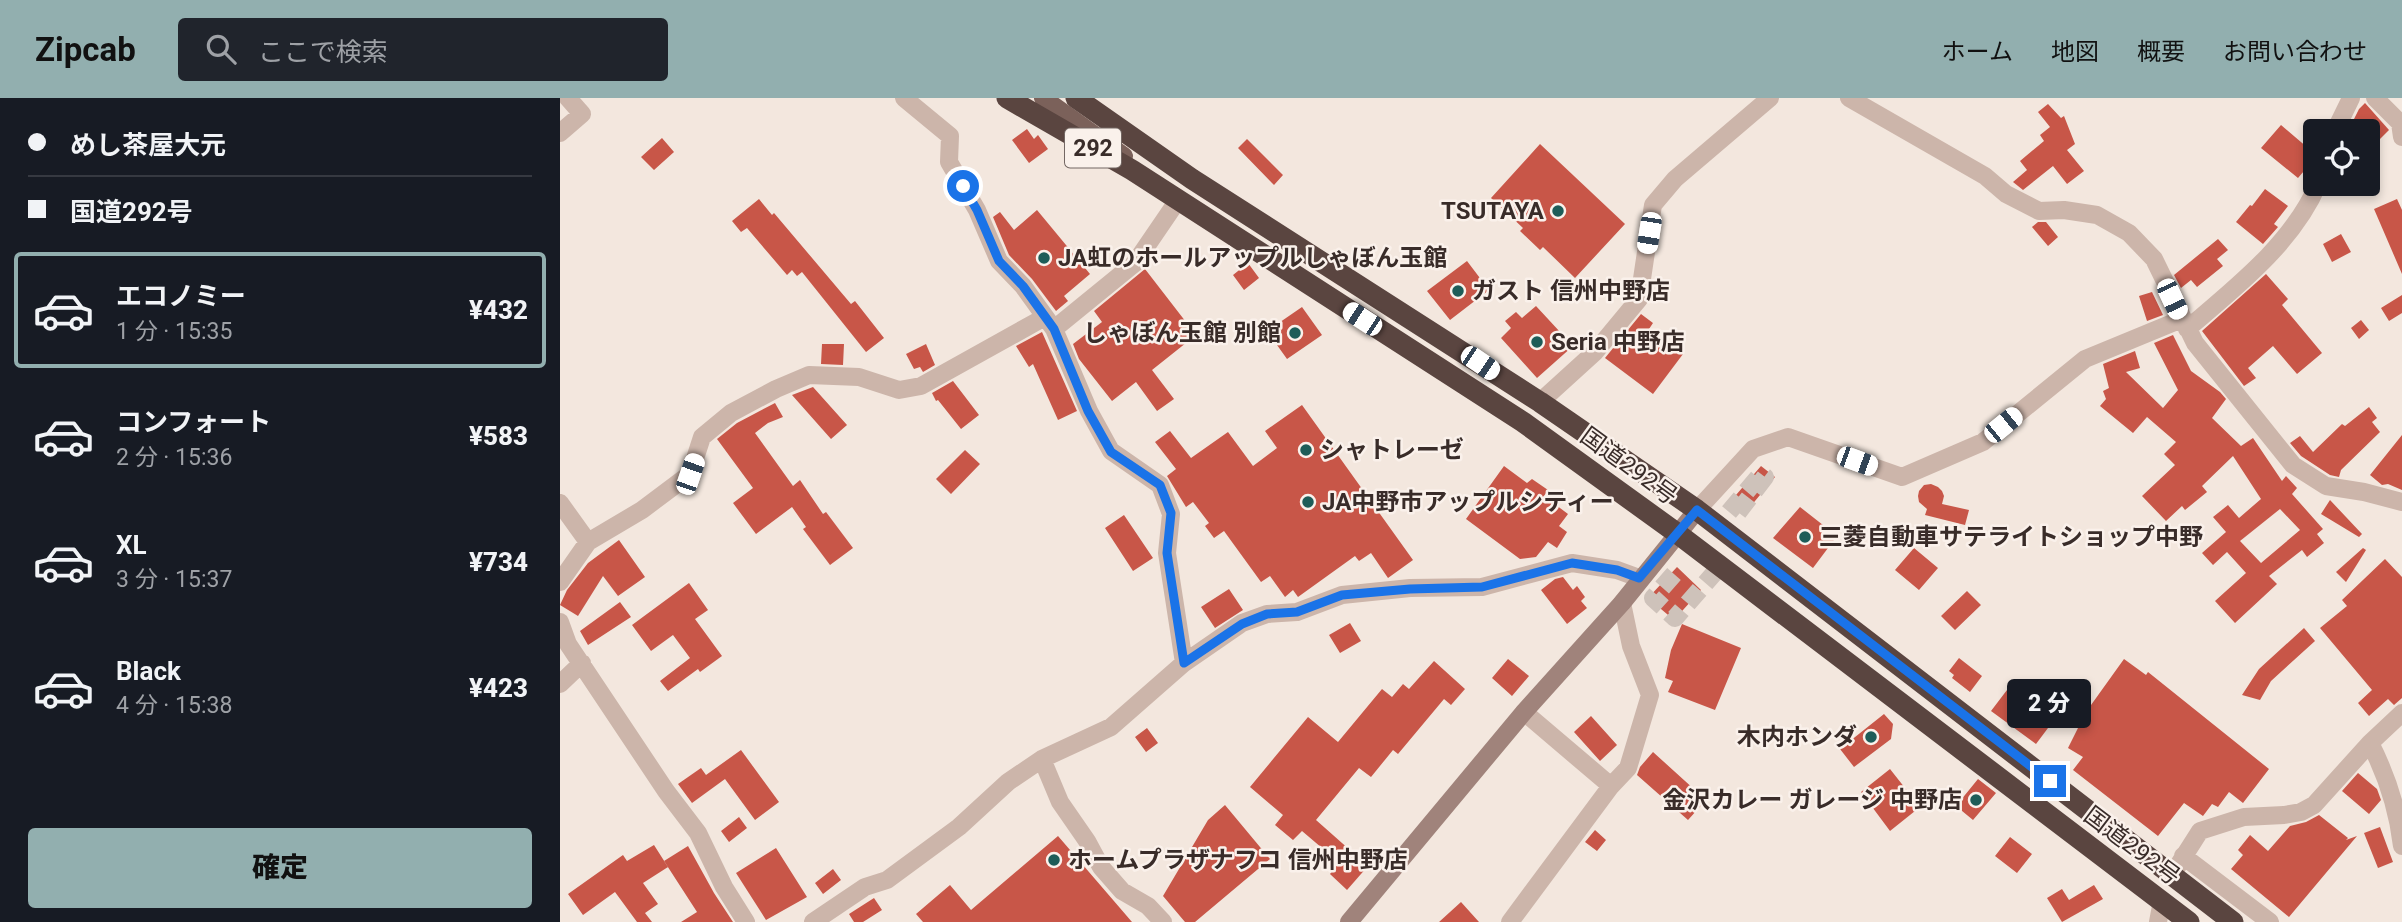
<!DOCTYPE html>
<html lang="ja">
<meta charset="utf-8">
<style>
body{margin:0;font-family:Roboto,"Noto Sans JP",sans-serif;background:#20242c;color:#f1f3f6;height:100vh;display:flex;flex-direction:column;font-size:26px;white-space:nowrap}
*{box-sizing:border-box;margin:0}
p{font-size:23px;color:#9ea1a6}
.icon{flex:none;width:38px;height:38px;fill:none;stroke:currentColor;stroke-width:2;stroke-linecap:round;stroke-linejoin:round}
.map{position:relative;flex:1;overflow:hidden}
.drawer{display:flex;flex-direction:column;background:#171b24;width:560px}
.drawer>*{flex:none}
.banner{display:grid;align-content:center;height:154px;padding:0 28px;background:#171b24}
.fabs{position:absolute;left:1743px;top:21px;display:grid;gap:14px}
.fabs a{display:grid;place-items:center;width:77px;height:77px;border-radius:7px;background:#171b24;box-shadow:0 4px 10px #0003;font-size:35px}
.end{position:absolute;width:32px;height:32px;margin:-16px;border:9px solid #1a73e8;background:#fff;box-shadow:0 0 0 4px #fff}
.from{border-radius:50%}
.bubble{position:absolute;height:49px;border-radius:7px;background:#171b24;box-shadow:0 4px 10px #0003;font-size:23px;font-weight:800;line-height:49px;text-align:center}
.car{position:absolute;width:21px;height:42px;margin:-21px -10px;border-radius:9px;box-shadow:0 0 5px 2px #0007;background:linear-gradient(#fff 24%,#345 0 40%,#fff 0 76%,#345 0 86%,#fff 0)}
.banner b{display:flex;align-items:center;gap:24px;height:66px;font-size:26px}
.banner b+b{border-top:2px solid #363941}
.banner i{width:18px;height:18px;background:#f1f3f6}
ul{padding:0;list-style:none}
li{display:flex;align-items:center;gap:21px;height:116px;margin:0 14px 10px;padding:0 14px;border:4px solid transparent;border-radius:7px}
li div{flex:1}
li b{display:block;font-size:26px}
li em{font-style:normal;font-weight:800}
li.selected{border-color:#92afaf}
li>.icon{width:63px;height:63px;stroke-width:1.5}
.button{display:flex;gap:14px;margin-top:auto;padding:14px 28px}
.button a{flex:1;height:80px;border-radius:7px;background:#92afaf;color:#111;font-size:28px;font-weight:800;line-height:80px;text-align:center}
header{display:flex;align-items:center;gap:42px;box-sizing:border-box;height:98px;padding:0 35px;background:#92afaf;color:#111}
header strong{font-size:33px}
nav{display:flex;gap:38px;margin-inline-start:auto;font-size:24px}
.search{width:490px;height:63px;background:#20242c;display:flex;align-items:center;gap:18px;box-sizing:border-box;padding:0 24px;border-radius:7px;color:#9ea1a6;font-size:26px}
main{display:flex;flex:1;min-height:0}
.map>svg:first-child{display:block}
.building{fill:#c85648;fill-rule:evenodd}
.lines{fill:none;stroke-linecap:round;stroke-linejoin:round}
.street-tunnel{stroke:#cec2ba;stroke-width:18;stroke-dasharray:18 9;stroke-linecap:butt}
.street{stroke:#ccb5aa;stroke-width:18}
.secondary{stroke:#a0837b;stroke-width:18}
.primary{stroke:#7b615a;stroke-width:18}
.highway{stroke:#5a4540;stroke-width:21}
.route{stroke:#1a73e8;stroke-width:9}
.poi-dot{fill:#1e5c58;stroke:#faf1eb;stroke-width:2.5}
.labels{text-anchor:middle;stroke-width:5;stroke-linejoin:round;paint-order:stroke}
.shield{fill:#faf1eb;stroke:#736763;stroke-width:2}
.shield-label{font-size:23px;font-weight:bold;fill:#392c29}
.poi-label{font-size:24px;font-weight:bold;fill:#392c29;stroke:#faf1eb;text-anchor:start}
.street-label{font-size:24px;fill:#392c29;stroke:#faf1eb}
</style>
<header>
<strong>Zipcab</strong>
<div class="search"><svg class="icon" aria-label="search" viewBox="0 0 24 24"><circle cx="10" cy="10" r="6"/><path d="M15 15l6 6"/></svg>ここで検索</div>
<nav><a>ホーム</a><a>地図</a><a>概要</a><a>お問い合わせ</a></nav>
</header>
<main>
<section class="drawer">
<div class="banner">
<b><i class="from"></i>めし茶屋大元</b>
<b><i></i>国道292号</b>
</div>
<ul>
<li class="selected"><svg class="icon" aria-label="car" viewBox="0 0 24 24"><path d="M5 17H2v-5l4-1 3-4h7l3 4 3 1v5h-3M9 17h6M6 11h13"/><circle cx="7" cy="17" r="2"/><circle cx="17" cy="17" r="2"/></svg><div><b>エコノミー</b><p>1 分 · 15:35</p></div><em>¥432</em></li>
<li><svg class="icon" aria-label="car" viewBox="0 0 24 24"><path d="M5 17H2v-5l4-1 3-4h7l3 4 3 1v5h-3M9 17h6M6 11h13"/><circle cx="7" cy="17" r="2"/><circle cx="17" cy="17" r="2"/></svg><div><b>コンフォート</b><p>2 分 · 15:36</p></div><em>¥583</em></li>
<li><svg class="icon" aria-label="car" viewBox="0 0 24 24"><path d="M5 17H2v-5l4-1 3-4h7l3 4 3 1v5h-3M9 17h6M6 11h13"/><circle cx="7" cy="17" r="2"/><circle cx="17" cy="17" r="2"/></svg><div><b>XL</b><p>3 分 · 15:37</p></div><em>¥734</em></li>
<li><svg class="icon" aria-label="car" viewBox="0 0 24 24"><path d="M5 17H2v-5l4-1 3-4h7l3 4 3 1v5h-3M9 17h6M6 11h13"/><circle cx="7" cy="17" r="2"/><circle cx="17" cy="17" r="2"/></svg><div><b>Black</b><p>4 分 · 15:38</p></div><em>¥423</em></li>
</ul>
<div class="button"><a>確定</a></div>
</section>
<div class="map">
<svg width="1842" height="824" viewBox="0 0 1842 824">
<rect width="100%" height="100%" fill="#f3e7de"/>
<path class="building" d="M1805 5 1829 32 1808 53V33H1800L1792 25 1799 11Z
M1488 6 1501 20 1504 18 1515 46 1507 52 1524 73 1507 86 1493 68 1463 92 1453 84 1467 72 1460 63 1484 43 1480 37 1490 29 1478 14Z
M1721 27 1755 56V60L1738 80 1701 50Z
M467 31 474 41 478 37 488 51 469 65 452 42Z
M102 40 114 54 94 72 81 59Z
M687 41 723 77 714 87 678 50Z
M980 46 1065 126 1015 180 983 149 980 152 960 133 963 130 931 100Z
M1705 91 1728 108 1714 126 1718 129 1703 146 1676 124 1690 107 1692 108Z
M199 101 212 117 214 115 291 206 295 203 324 240 306 254 242 174 237 178 232 172 227 177 187 130 181 134 172 123Z
M1837 101 1842 112V176L1814 111Z
M477 112 530 176 504 198 508 203 496 213 472 181 449 157 433 119 440 114 454 132Z
M1478 124H1486L1498 139 1488 148 1472 129Z
M1781 136 1791 154 1772 164 1763 146Z
M1658 141 1668 152 1657 161 1663 168 1637 189 1631 182 1621 190 1614 177Z
M907 163 929 192 890 222 867 193Z
M688 165 699 180 684 192 673 177Z
M585 171 636 237 592 272 614 301 597 313 576 284 552 303 519 261 513 246 542 224 534 213Z
M1706 176 1728 201 1722 207 1762 255 1737 276 1713 248 1688 270 1696 280 1684 288 1642 233Z
M1592 194 1603 217 1587 223 1579 198Z
M1842 197V215L1829 223 1821 210Z
M976 208 1013 248 977 280 941 240 951 230 945 223 956 214 962 220Z
M742 209 762 237 727 261 707 233Z
M1081 216 1093 225 1089 231 1123 256 1093 296 1045 260Z
M1801 222 1809 232 1799 241 1791 230Z
M482 234 517 313 498 322 473 266 469 269 456 248Z
M1613 237 1631 273 1660 294 1666 301 1652 320 1681 348 1693 340 1722 383 1726 378 1737 390 1732 396 1763 431 1757 436 1764 445 1747 459 1742 452 1709 478 1717 486 1675 525 1655 503 1686 475 1667 454 1653 467 1642 455 1666 434 1653 419 1668 407 1679 420 1701 401 1673 358 1642 388 1647 394 1625 412 1622 408 1606 423 1582 398 1615 367 1604 356 1616 344 1587 319 1573 335 1540 308 1546 301 1543 293 1549 290 1543 266 1575 253 1580 270 1566 274 1603 310 1618 292 1594 245ZM1720 411 1740 432 1701 465 1680 443Z
M262 246H284L283 267 261 266Z
M366 246 375 267 363 274 360 269 354 271 346 256Z
M393 283 419 317 401 331 378 302 376 303 372 295Z
M253 289 287 327 271 341 232 297Z
M215 305 223 319 208 325 195 335 233 388 240 382 263 416 266 414 293 450 270 467 243 431 246 429 232 409 196 436 173 405 193 390 157 341 177 325Z
M742 307 853 462 828 480 811 455 799 463 795 458 738 499 733 492 725 499 710 478 701 484 664 433 654 440 645 428 649 425 633 404 626 409 607 378 616 371 595 344 610 333 631 360 668 334 693 368 717 350 705 333Z
M1809 309 1817 320 1812 324 1820 334 1781 372 1779 379 1770 377 1741 358 1730 345 1740 338 1753 354 1782 326 1785 328Z
M1842 337V392L1828 386 1822 387 1810 377Z
M405 352 420 366 391 396 376 381Z
M944 368 967 385 972 381 988 392 984 398 1008 416 999 428 1007 434 997 450 988 444 976 459 960 461 906 421Z
M1201 368 1215 379 1190 409 1176 397Z
M1371 386 1378 389 1382 393 1384 398 1382 406 1409 412 1405 427 1365 417 1367 411 1359 404 1358 398 1359 393 1364 387Z
M1770 402 1802 436 1799 439 1761 416Z
M1240 409 1277 438 1253 470 1213 440Z
M564 417 593 460 573 473 545 430Z
M59 442 85 479 58 498 43 478 18 518 0 507 7 492 28 465Z
M1354 450 1378 470 1359 492 1335 472Z
M1803 450 1806 452 1786 484 1776 474Z
M1825 461 1842 479V600L1834 607 1828 601 1809 618 1798 605 1812 592 1760 530 1787 508 1782 502Z
M1117 469 1141 492 1114 522 1088 500Z
M1003 479 1013 492 1017 488 1025 499 1021 503 1027 510 1007 526 981 492 995 481Z
M129 485 148 512 135 521 162 558 140 574 138 571 108 593 100 583 130 560 113 537 91 553 72 527Z
M669 491 683 512 655 530 641 509Z
M1407 493 1421 507 1395 532 1381 518Z
M60 504 71 519 28 547 20 533Z
M790 525 801 543 780 555 769 537Z
M1122 526 1181 550 1155 612 1108 594 1113 583 1105 580 1111 552Z
M1744 530 1755 543 1711 583 1700 602 1682 597 1699 571Z
M1399 560 1422 578 1410 594 1392 580 1394 577 1389 573Z
M948 561 969 578 952 598 932 580Z
M1564 561 1586 577 1588 574 1709 671 1683 705 1669 694 1658 709 1652 706 1643 718 1624 705 1598 738 1513 672 1523 659 1508 650 1526 614Z
M874 563 905 591 891 607 884 601 838 656 833 652 811 679 799 670 756 722 808 768 787 792 770 776 773 772 755 757 762 750 742 733 733 742 715 727 723 717 690 689 748 619 778 644 822 591 832 599 843 586 849 591Z
M1447 592 1473 611 1478 606 1490 616 1486 622 1491 626 1476 646 1431 613Z
M1324 616 1333 626 1331 641 1294 669 1280 651Z
M1031 618 1057 647 1040 663 1014 634Z
M587 630 598 645 586 654 575 639Z
M181 652 219 704 195 722 165 681 132 705 118 686 141 670 146 677Z
M1093 654 1146 702 1128 722 1077 677 1080 669Z
M1330 671 1360 709 1330 733 1301 694Z
M1798 675 1817 691 1821 702 1809 716 1782 693Z
M1418 681 1436 695 1413 722 1396 708Z
M665 707 710 761 635 824H625L603 798 648 722Z
M1759 717 1788 740 1786 742 1797 738 1729 819 1671 771 1683 757 1678 752 1690 737 1708 753 1730 728 1746 724Z
M179 719 187 730 169 744 161 733Z
M1820 729 1833 764 1818 770 1804 735Z
M1035 732 1046 742 1037 753 1025 744Z
M498 738 572 824H363L356 816 390 787 411 812Z
M1450 739 1472 756 1457 775 1435 758Z
M94 747 108 769 83 785 98 806 85 815 92 824H77L55 794 23 817 8 796 63 757 67 763Z
M128 748 154 795 173 824H121L137 814 104 763Z
M216 750 247 799 206 822 176 775Z
M273 771 281 782 263 796 255 785Z
M1534 787 1543 801 1502 824 1487 800 1502 791 1509 802Z
M314 800 322 812 303 824H294L289 816Z
M901 804 919 824H879Z"/>
<g class="lines">
<path class="street-tunnel" d="M1169 414 1201 376 1205 379 1176 417
M1114 476 1093 500 1115 520 1156 473"/>
<path class="street" d="M344 0 390 38 389 64 417 112 439 163 463 188 494 231 529 313 551 353 600 387 611 416 607 455 624 565
M1289 0 1425 78 1446 96 1479 113 1504 112 1537 117 1569 135 1594 161 1635 245 1733 367 1766 388 1804 394 1842 404
M1815 0 1840 25 1842 39
M1775 33 1791 0
M0 35 22 16 8 0
M494 231 575 165 618 102
M1627 231C1675 190 1733 145 1758 86
M980 304 1035 254 1079 201 1093 107 1115 81 1210 0
M0 405 28 444 0 484
M1137 412 1193 351 1228 339 1342 379 1423 344 1525 261 1622 221
M28 444 82 412 130 376 142 339 171 315 216 291 249 277 299 279 339 292 361 288 485 219
M0 524 8 546 106 693 138 735 164 789 186 824
M0 586 22 565
M964 614 1051 688
M1810 645C1826 676 1838 713 1842 748
M482 661 500 704 527 743 541 769 562 793 588 808 603 824
M1623 758 1710 824
M1612 777 1640 733 1684 719 1724 717 1741 714 1754 707 1810 645 1842 615
M253 824 305 789 327 782 399 729 448 684 482 661 551 629 624 565 682 525 707 516 737 514 782 497 850 490 922 489 1012 465 1057 472 1079 480
M950 824 1051 688 1068 670 1090 597 1071 548 1062 505
M1598 824 1602 803"/>
<path class="secondary" d="M789 824 964 614 1062 505 1137 412"/>
<path class="primary" d="M483 0 564 58"/>
<path class="highway" d="M447 0 572 72 963 324 1118 436 1629 824
M516 0 632 81 980 304 1137 412 1673 824"/>
</g>
<g class="lines">
<path class="route" d="M403 88 417 112 439 163 463 188 494 231 528 313 551 354 600 387 611 415 607 455 624 565 682 526 707 516 737 514 782 497 850 491 922 489 1012 465 1057 472 1079 480 1137 412 1490 683"/>
</g>
<g class="poi-dot">
<circle cx="998" cy="113" r="7"/>
<circle cx="484" cy="160" r="7"/>
<circle cx="898" cy="193" r="7"/>
<circle cx="735" cy="235" r="7"/>
<circle cx="977" cy="244" r="7"/>
<circle cx="746" cy="352" r="7"/>
<circle cx="748" cy="404" r="7"/>
<circle cx="1245" cy="439" r="7"/>
<circle cx="1311" cy="639" r="7"/>
<circle cx="1416" cy="702" r="7"/>
<circle cx="494" cy="762" r="7"/>
</g>
<g class="labels">
<rect class="shield" x="505" y="30.5" width="56" height="39" rx="5"/>
<g class="shield-label">
<text x="533" y="58">292</text>
</g>
<g class="poi-label">
<text x="984" y="121" text-anchor="end">TSUTAYA</text>
<text x="498" y="168">JA虹のホールアップルしゃぼん玉館</text>
<text x="912" y="201">ガスト 信州中野店</text>
<text x="721" y="243" text-anchor="end">しゃぼん玉館 別館</text>
<text x="991" y="252">Seria 中野店</text>
<text x="760" y="360">シャトレーゼ</text>
<text x="762" y="412">JA中野市アップルシティー</text>
<text x="1259" y="447">三菱自動車サテライトショップ中野</text>
<text x="1297" y="647" text-anchor="end">木内ホンダ</text>
<text x="1402" y="710" text-anchor="end">金沢カレー ガレージ 中野店</text>
<text x="508" y="770">ホームプラザナフコ 信州中野店</text>
</g>
<g class="street-label">
<text transform="translate(1069 368) rotate(36)" y="8">国道292号</text>
<text transform="translate(1572 748) rotate(37)" y="8">国道292号</text>
</g>
</g>
</svg>
<div class="fabs">
<a><svg class="icon" aria-label="locate" viewBox="0 0 24 24"><circle cx="12" cy="12" r="6"/><path d="M12 2v4M12 18v4M2 12h4M18 12h4"/></svg></a>
</div>
<i class="end from" style="left:403px;top:88px"></i>
<i class="end" style="left:1490px;top:683px"></i>
<div class="bubble" style="left:1447px;top:581px;width:84px">2 分</div>
<i class="car" style="left:1089px;top:135px;rotate:189deg"></i>
<i class="car" style="left:1612px;top:201px;rotate:155deg"></i>
<i class="car" style="left:802px;top:221px;rotate:303deg"></i>
<i class="car" style="left:920px;top:265px;rotate:124deg"></i>
<i class="car" style="left:1443px;top:327px;rotate:51deg"></i>
<i class="car" style="left:1297px;top:363px;rotate:110deg"></i>
<i class="car" style="left:130px;top:376px;rotate:19deg"></i>
</div>
</main>
